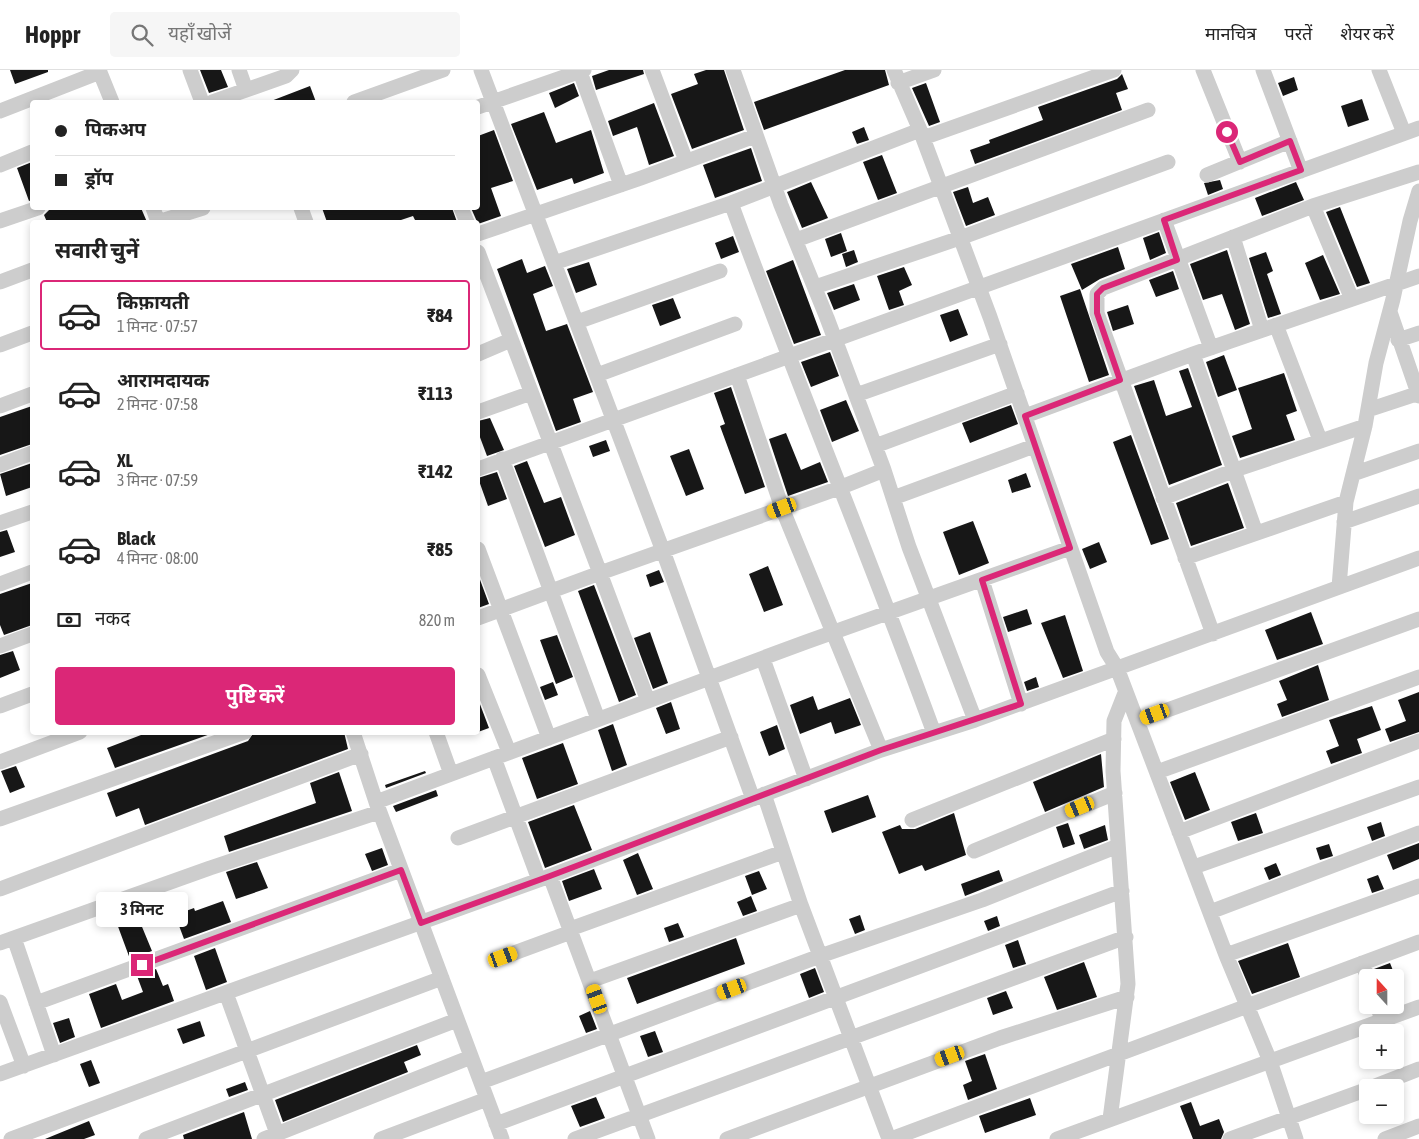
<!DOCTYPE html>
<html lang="hi">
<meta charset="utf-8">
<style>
body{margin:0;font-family:"Asap Condensed","Noto Sans Devanagari",sans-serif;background:#f6f6f6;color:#222;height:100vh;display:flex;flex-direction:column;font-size:19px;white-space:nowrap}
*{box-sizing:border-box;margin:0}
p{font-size:16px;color:#767676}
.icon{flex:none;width:28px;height:28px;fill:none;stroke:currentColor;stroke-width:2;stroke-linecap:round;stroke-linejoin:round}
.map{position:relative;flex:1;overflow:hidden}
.panel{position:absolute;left:30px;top:150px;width:450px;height:515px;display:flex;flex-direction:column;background:#fff;border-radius:5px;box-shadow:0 2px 8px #0003}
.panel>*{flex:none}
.guide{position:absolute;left:30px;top:30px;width:450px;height:110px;border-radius:5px;box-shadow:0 2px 8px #0003;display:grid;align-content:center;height:110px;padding:0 25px;background:#fff}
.needle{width:32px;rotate:339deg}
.tools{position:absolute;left:1359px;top:899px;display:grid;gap:10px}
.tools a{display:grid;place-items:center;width:45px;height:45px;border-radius:5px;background:#fff;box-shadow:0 2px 8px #0003;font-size:25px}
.end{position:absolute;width:22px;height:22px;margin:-11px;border:6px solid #db2777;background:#fff;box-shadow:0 0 0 2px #fff}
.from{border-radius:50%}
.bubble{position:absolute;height:35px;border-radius:5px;background:#fff;box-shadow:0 2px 8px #0003;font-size:16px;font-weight:700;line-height:35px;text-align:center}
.car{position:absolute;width:15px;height:30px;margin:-15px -8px;border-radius:6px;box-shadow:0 0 4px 1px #0007;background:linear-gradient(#f5c518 24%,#345 0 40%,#f5c518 0 76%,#345 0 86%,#f5c518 0)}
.guide b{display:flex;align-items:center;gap:18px;height:48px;font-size:19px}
.guide b+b{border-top:1px solid #e0e0e0}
.guide i{width:12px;height:12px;background:#222}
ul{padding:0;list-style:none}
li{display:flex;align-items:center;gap:15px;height:70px;margin:0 10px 8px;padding:0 15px;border:2px solid transparent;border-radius:5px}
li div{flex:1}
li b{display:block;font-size:19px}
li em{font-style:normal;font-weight:700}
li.active{border-color:#db2777}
li>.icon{width:45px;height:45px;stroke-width:1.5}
h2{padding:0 25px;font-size:22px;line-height:60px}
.pay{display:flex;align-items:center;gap:12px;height:55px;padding:0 25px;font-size:19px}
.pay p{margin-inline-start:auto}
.cta{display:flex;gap:10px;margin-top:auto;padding:10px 25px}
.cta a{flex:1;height:58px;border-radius:5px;background:#db2777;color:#fff;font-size:20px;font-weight:700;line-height:58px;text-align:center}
header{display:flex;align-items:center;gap:30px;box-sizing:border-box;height:70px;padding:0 25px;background:#fff;border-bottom:1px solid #e0e0e0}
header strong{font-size:24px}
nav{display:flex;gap:28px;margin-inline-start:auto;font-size:18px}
.search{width:350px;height:45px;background:#f6f6f6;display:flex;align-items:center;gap:12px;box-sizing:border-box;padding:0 18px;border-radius:5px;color:#767676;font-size:19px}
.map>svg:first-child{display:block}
.building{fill:#171717}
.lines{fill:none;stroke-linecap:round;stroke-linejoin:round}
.minor{stroke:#cdcdcd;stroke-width:15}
.route{stroke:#db2777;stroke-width:6}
</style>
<header>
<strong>Hoppr</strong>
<div class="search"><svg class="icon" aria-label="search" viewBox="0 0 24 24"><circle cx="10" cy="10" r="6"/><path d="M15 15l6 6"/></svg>यहाँ खोजें</div>
<nav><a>मानचित्र</a><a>परतें</a><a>शेयर करें</a></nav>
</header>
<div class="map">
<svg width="1419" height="1069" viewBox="0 0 1419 1069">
<rect width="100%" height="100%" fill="#fff"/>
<path class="building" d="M10 0H48V2L15 14Z
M200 0H221L228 17 209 23Z
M609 0H643L644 4 596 20 592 6Z
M706 0H724L744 60 692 79 671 24 698 14 694 4Z
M845 0H885L889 15 764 60 754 32Z
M1122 4 1128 19 1116 23 1122 40 975 94 970 80 990 73 989 70 1043 50 1038 37 1117 9Z
M1294 7 1298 20 1283 26 1278 13Z
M574 13 579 26 555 38 549 23Z
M926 13 940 52 929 56 912 18Z
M310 16 316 32H271V31Z
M1362 29 1369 50 1348 57 1341 36Z
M654 33 674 86 649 95 637 57 613 66 608 51Z
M544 42 556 73 591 60 604 103 574 114 572 108 537 120 511 54Z
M864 57 869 70 857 74 852 62Z
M494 60 513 111 491 118 501 146 478 154 471 138H478V66Z
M751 78 762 111 715 128 703 95Z
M882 85 897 123 878 130 863 92Z
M32 92V130L29 131 17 98Z
M1220 110 1223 119 1208 125 1204 113Z
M811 112 828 148 802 158 787 122Z
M1296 112 1304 130 1262 146 1255 128Z
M968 117 973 133 988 127 995 145 966 156 953 122Z
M1340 137 1370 213 1357 217 1326 142Z
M51 138H141L147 152H47L44 145Z
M322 138H452L457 152H416L413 146 395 152H327Z
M1159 162 1166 183 1150 190 1143 168Z
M841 163 847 181 831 187 825 169Z
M733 166 739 182 721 189 715 173Z
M1118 177 1125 199 1100 209 1082 220 1071 194Z
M854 180 858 192 846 197 842 184Z
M1227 180 1250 254 1235 260 1222 224 1203 230 1190 194Z
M1266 182 1273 201 1267 204 1281 244 1268 248 1249 188Z
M1323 185 1340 224 1320 230 1305 193Z
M522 189 527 203 545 196 553 216 533 224 546 261 567 254 593 322 573 329 581 352 556 361 497 199Z
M793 190 821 265 794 274 766 201Z
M589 192 597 215 576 223 567 199Z
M904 197 912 215 899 221 904 235 889 240 877 206Z
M1173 201 1179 219 1156 227 1149 210Z
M854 214 860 230 834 240 827 223Z
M1080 219 1109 305 1089 312 1060 226Z
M673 228 681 248 660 256 652 235Z
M1128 235 1134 254 1113 261 1107 242Z
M958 239 968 265 950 272 940 245Z
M830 282 839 306 811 317 801 292Z
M1224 285 1237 320 1218 327 1206 292Z
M1188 298 1222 395 1169 415 1134 316 1154 310 1166 346 1192 337 1179 301Z
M1284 303 1297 341 1286 345 1295 370 1240 388 1232 366 1252 359 1238 318Z
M731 317 765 417 745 424 720 356 725 354 714 323Z
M846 330 859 361 832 372 820 340Z
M1011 335 1018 354 970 373 962 353Z
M32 336V374L0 385V347Z
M490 348 504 380 487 386 478 362V351Z
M786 363 801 400 820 392 828 412 788 426 769 369Z
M1131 365 1169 469 1151 475 1113 372Z
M606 370 610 381 593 387 589 376Z
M689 379 704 419 686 426 670 386Z
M527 391 544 433 561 427 575 465 545 477 514 396Z
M32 393V417L6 426 0 404Z
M497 402 507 429 488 436 478 408Z
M1026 403 1031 417 1012 423 1008 410Z
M1228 413 1244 458 1191 476 1176 433Z
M973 451 989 493 959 505 943 462Z
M7 460 15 482 0 487V462Z
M1099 472 1107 492 1090 499 1082 479Z
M768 496 783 535 764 542 749 504Z
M659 500 664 512 650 517 646 505Z
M479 507 489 534 478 538V507Z
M32 513V555L4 565 0 555V524Z
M594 515 636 625 619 632 578 521Z
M1027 539 1032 554 1008 562 1003 547Z
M1311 542 1323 574 1277 590 1265 560Z
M1065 545 1083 601 1063 608 1041 553Z
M650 562 668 613 653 619 634 568Z
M557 565 573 607 556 614 540 570Z
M13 581 20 600 0 608V585Z
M1318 595 1329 630 1282 647 1277 634 1287 630 1279 611Z
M1036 607 1039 617 1027 621 1024 612Z
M553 612 558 625 545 630 540 617Z
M1419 622V662L1390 672 1385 659 1406 651 1398 630Z
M813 626 818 640 850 628 861 655 835 664 831 652 800 664 790 635Z
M478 629 489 658 478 662Z
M671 632 680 659 666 664 656 638Z
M1372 636 1381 660 1357 669 1362 683 1331 694 1326 681 1339 676 1329 650Z
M613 654 627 695 612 701 598 660Z
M777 655 785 679 769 686 760 662Z
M140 662H216L115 698 107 678 141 665Z
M254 662H344L348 679 145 755 139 738 116 747 107 723 248 671Z
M563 673 578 714 537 729 522 688Z
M1101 684 1104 717 1045 742 1033 712Z
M16 696 25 717 10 723 1 701Z
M425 701 426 703 386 718 385 715Z
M339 702 352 741 229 782 224 766 316 733 310 713Z
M1195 702 1210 740 1185 750 1170 712Z
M436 720 438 726 396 742 393 736Z
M868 725 876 747 832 763 824 741Z
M574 735 592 780 545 798 528 752Z
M954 743 966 785 925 801 922 795 899 804 882 762 900 755 902 759H915Z
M1256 743 1263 763 1238 771 1231 752Z
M1381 752 1385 766 1372 771 1367 757Z
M1068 753 1075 774 1063 778 1056 757Z
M1105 755 1108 770 1084 779 1079 765Z
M1419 773V789L1393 800 1387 785Z
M1329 774 1333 786 1320 790 1316 778Z
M382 778 388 795 372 801 365 784Z
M638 783 653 819 637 825 623 790Z
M257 792 268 818 236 829 226 802Z
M1276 793 1281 805 1269 810 1264 798Z
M594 799 602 819 569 831 562 811Z
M999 800 1003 811 965 826 961 814Z
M759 801 767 819 752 825 745 806Z
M1378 805 1384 819 1372 823 1367 809Z
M751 826 757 841 743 846 737 832Z
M223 831 231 852 184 869 175 845 194 838 195 841Z
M133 835 152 881 130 889 113 843Z
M860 845 865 860 855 864 849 849Z
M997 846 1000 856 988 861 984 851Z
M678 853 684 867 669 872 664 858Z
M736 868 745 894 637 934 627 908Z
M1018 870 1026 894 1013 898 1005 875Z
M1288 873 1300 907 1252 924 1238 891Z
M215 878 227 912 206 920 194 886Z
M1084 892 1097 927 1057 940 1044 907Z
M1390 893 1396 908H1377L1374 899Z
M815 898 824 922 809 928 800 904Z
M156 899 163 916 168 914 174 931 101 958 89 924 116 914 122 930 143 922 137 906Z
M1006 921 1013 938 993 945 987 928Z
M590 941 597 959 586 963 579 946Z
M69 948 75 967 60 973 53 953Z
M200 951 205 966 183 974 177 959Z
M655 961 663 982 648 987 640 966Z
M417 975 421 985 404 992 408 1002 283 1052 275 1030Z
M985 984 997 1019 968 1030 963 1015 972 1011 965 991Z
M91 990 100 1013 89 1017 80 994Z
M245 1012 248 1020 229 1027 226 1019Z
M596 1027 605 1048 580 1057 571 1036Z
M1030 1028 1036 1045 985 1063 979 1046Z
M1191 1032 1200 1056 1219 1049 1224 1062 1221 1069H1193L1180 1036Z
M244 1042 252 1069H184L183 1065Z
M89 1051 95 1065 84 1069H45Z"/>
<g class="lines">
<path class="minor" d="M99 0 112 32
M190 0 202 32
M239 0 246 20
M481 0 663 481 753 729
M652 0 686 91
M733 0 781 135 827 248 884 400 909 477 975 650
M894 0 920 60 990 247 1107 582 1117 598 1226 885 1270 991 1296 1069
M1203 0 1240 92
M1263 0 1301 101
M1379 0 1404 63
M580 2 621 115
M898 13 934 0
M212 32 286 6 292 0
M354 32 443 0
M478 37 584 0
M0 41 100 2
M923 68 1114 0
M0 95 32 82
M1207 105 1290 71
M731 133C796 311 869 485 934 663
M1313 136 1352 229
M153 138 158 152
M301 138 306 152
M461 138 467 152
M1164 150 1211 278
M0 151 38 138
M158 152 203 138
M478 164 641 108 755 66
M1233 167 1262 260
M796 170 1148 40
M478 182 600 503 839 418 884 400
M554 193 731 133 920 60
M0 212 32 200
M815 217 960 168 1168 92
M1390 242 1419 326
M577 252 720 201
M1276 255 1320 370
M1398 270 1419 263
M0 275 32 263
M478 284 511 270
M1193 284 1256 463
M597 305 735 254
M737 305 782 438 881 680
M856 325 1000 274
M0 336 32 324
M1368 340 1419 323
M478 342 531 323
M1025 346 1193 284 1419 206
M875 376 1017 323
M502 389 598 649
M0 395 32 383
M478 399 1419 58
M1353 404 1419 381
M893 428 1034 376
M1163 428 1235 400 1365 356
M1344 452 1419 426
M0 453 32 442
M478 479 549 668
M1185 488 1346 432
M982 510 1021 634
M0 514 32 502
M1339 517 1346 432 1365 356 1376 293 1393 229 1410 151 1419 121
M478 548 600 503 648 631
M1213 564 1097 243V224L1103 218 1313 136 1419 102
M0 576 32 564
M763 589 806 709
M478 605 509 682
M0 636 32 624
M1137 651 1419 549
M353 662 376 732 502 1069
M436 662 451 704
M494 688 539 810
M0 692 80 662
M1157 702 1419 607
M764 724 801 835 889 1069
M376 732 806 572 1070 478
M0 749 245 662
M912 750 1114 669
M1179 762 1419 671
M458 768 731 667
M974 781 1115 723
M1194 797 1419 717
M550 806 648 1069
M0 819 361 684
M1210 842 1419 763
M570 859 783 782
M14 868 54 985
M0 873 210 798 379 742
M1226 885 1419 816
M503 887 571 862
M1362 893 1368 908
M590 911 801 835
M226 923 279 1069
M0 932 24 996
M36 933 401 800
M1377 935 1382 950
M0 1004 550 806 881 680 975 650 1419 488
M481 1012 820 886 982 830 1118 776
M1370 1018 1419 999
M1110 1049 1128 914 1113 701 1114 651 1125 623
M496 1054 1122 821
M11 1069 442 908
M146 1069 457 950
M264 1069 471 987
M381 1069 487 1029
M575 1069 1126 867
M727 1069 1000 968 1127 927
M891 1069 1419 872
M1057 1069 1419 937
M1230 1069 1368 1019
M1385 1069 1419 1056"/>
</g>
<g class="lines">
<path class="route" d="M142 895 401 800 421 853 550 806 881 680 1021 634 982 510 1070 478 1025 346 1120 310 1097 243V224L1103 218 1177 190 1164 150 1301 100 1290 71 1240 92 1227 62"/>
</g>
</svg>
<div class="tools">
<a><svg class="needle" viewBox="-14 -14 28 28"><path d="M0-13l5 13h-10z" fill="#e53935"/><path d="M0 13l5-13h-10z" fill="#767676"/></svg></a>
<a>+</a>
<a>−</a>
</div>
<i class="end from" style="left:1227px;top:62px"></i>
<i class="end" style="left:142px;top:895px"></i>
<div class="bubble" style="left:96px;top:822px;width:92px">3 मिनट</div>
<i class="car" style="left:782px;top:438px;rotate:250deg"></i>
<i class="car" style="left:1155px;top:644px;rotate:250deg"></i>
<i class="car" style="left:1080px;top:737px;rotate:248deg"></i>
<i class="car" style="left:503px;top:887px;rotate:70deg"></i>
<i class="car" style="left:732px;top:919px;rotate:250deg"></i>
<i class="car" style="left:597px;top:929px;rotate:340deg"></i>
<i class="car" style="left:950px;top:986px;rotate:250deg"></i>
<div class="guide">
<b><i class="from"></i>पिकअप</b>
<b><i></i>ड्रॉप</b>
</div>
<section class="panel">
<h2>सवारी चुनें</h2>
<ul>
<li class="active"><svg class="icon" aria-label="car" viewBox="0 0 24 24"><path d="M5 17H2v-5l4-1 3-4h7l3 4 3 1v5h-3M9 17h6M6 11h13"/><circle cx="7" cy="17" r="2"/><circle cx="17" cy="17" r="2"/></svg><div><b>किफ़ायती</b><p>1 मिनट · 07:57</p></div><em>₹84</em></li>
<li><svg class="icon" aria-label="car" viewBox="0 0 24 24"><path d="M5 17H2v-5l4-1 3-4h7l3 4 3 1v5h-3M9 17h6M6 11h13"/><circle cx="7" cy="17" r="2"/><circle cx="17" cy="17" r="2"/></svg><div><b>आरामदायक</b><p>2 मिनट · 07:58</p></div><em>₹113</em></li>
<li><svg class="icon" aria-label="car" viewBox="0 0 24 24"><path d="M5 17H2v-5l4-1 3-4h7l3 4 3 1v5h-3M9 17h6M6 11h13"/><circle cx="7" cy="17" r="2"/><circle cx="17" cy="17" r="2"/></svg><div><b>XL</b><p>3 मिनट · 07:59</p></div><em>₹142</em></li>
<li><svg class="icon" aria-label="car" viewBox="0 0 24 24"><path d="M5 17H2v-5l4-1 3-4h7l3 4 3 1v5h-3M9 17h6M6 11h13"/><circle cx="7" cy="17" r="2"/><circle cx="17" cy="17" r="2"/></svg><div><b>Black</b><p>4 मिनट · 08:00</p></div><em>₹85</em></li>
</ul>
<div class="pay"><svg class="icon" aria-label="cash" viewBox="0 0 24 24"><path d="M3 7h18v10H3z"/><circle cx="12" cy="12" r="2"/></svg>नकद<p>820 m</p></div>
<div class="cta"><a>पुष्टि करें</a></div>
</section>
</div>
